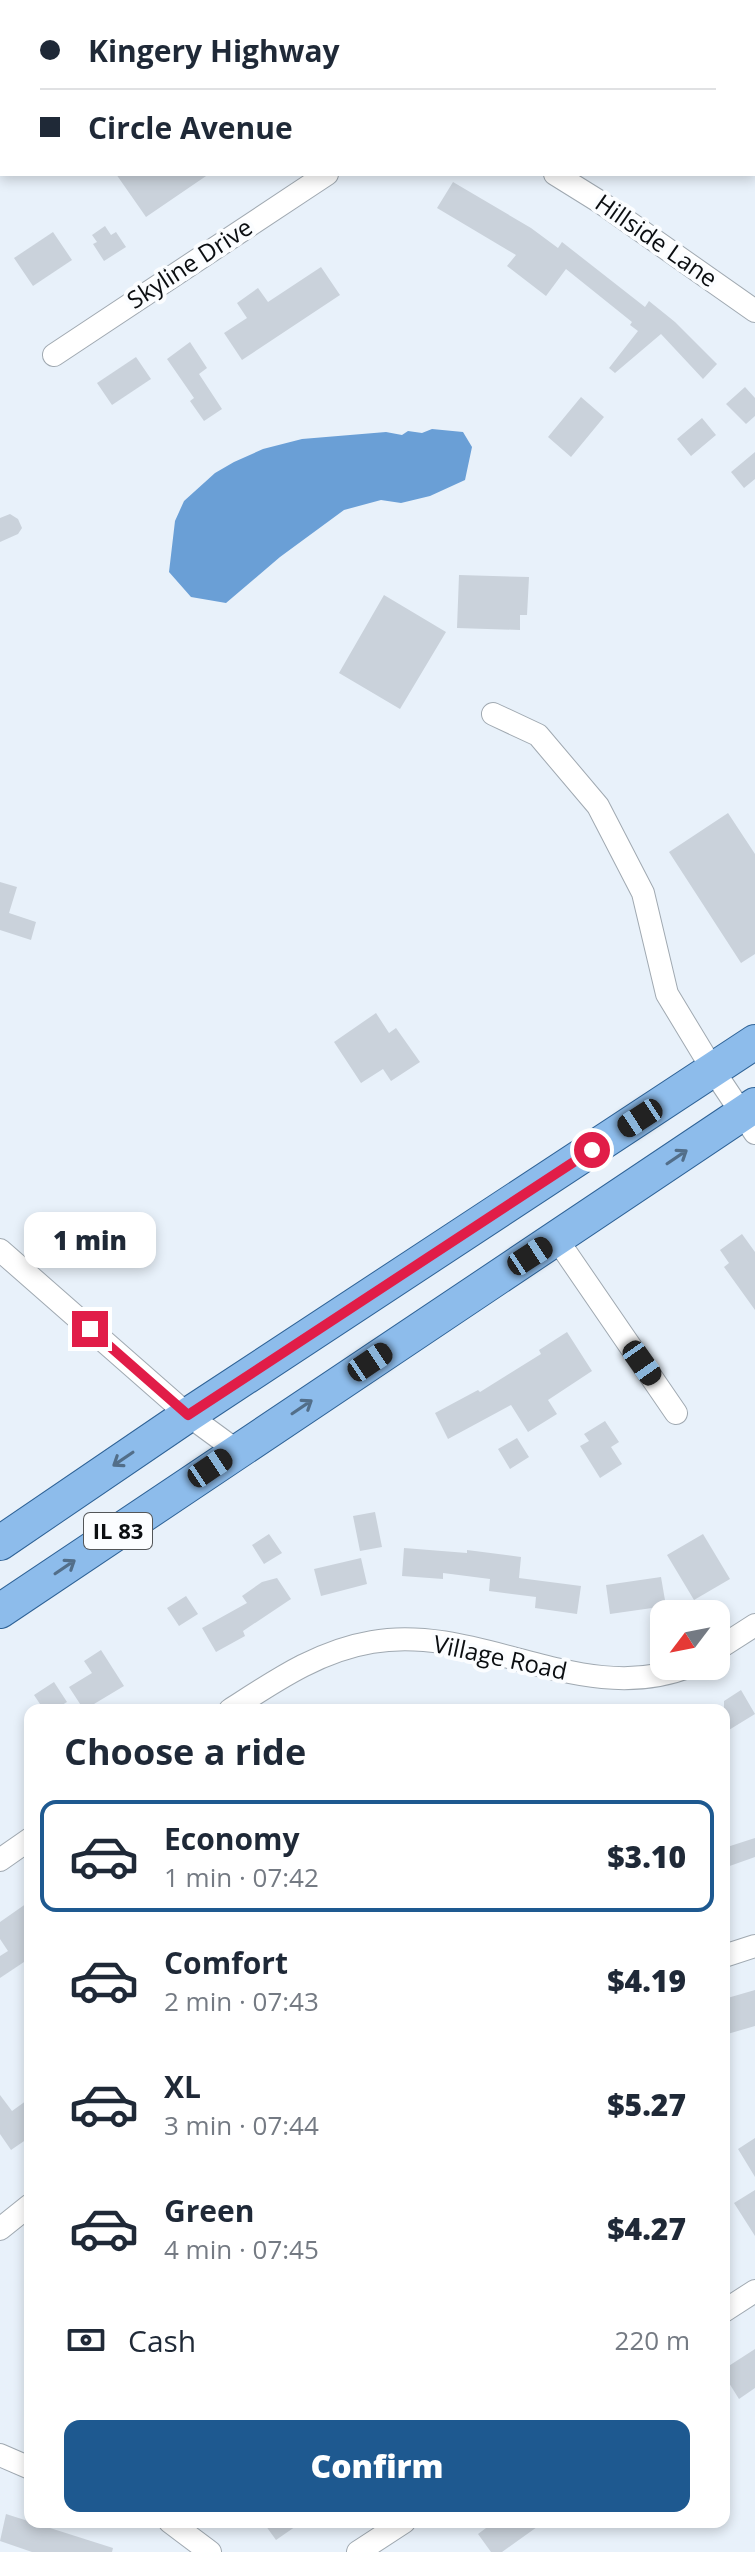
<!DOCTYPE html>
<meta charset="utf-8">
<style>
body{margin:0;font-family:"Open Sans",sans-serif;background:#f6f6f7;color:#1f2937;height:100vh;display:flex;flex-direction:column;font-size:30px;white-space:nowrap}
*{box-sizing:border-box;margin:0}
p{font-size:26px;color:#747a83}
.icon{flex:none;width:44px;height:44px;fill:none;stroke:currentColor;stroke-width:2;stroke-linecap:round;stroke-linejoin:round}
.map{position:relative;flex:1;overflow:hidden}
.sheet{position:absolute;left:24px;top:1704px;width:706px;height:824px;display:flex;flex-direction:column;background:#fff;border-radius:16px;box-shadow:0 4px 12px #0003}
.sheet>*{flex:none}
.top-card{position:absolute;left:0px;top:0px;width:756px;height:176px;box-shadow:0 4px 12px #0003;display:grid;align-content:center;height:176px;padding:0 40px;background:#fff}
.needle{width:52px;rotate:238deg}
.fabs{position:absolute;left:650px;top:1600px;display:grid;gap:16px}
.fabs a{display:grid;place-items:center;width:80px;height:80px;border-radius:16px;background:#fff;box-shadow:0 4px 12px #0003;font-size:40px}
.end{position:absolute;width:36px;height:36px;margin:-18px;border:10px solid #e11d48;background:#fff;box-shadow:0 0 0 4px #fff}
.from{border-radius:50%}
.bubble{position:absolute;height:56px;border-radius:16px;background:#fff;box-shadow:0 4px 12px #0003;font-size:26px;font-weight:800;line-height:56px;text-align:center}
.car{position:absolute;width:24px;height:48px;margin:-24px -12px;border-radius:10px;box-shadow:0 0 6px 2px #0007;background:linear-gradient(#222 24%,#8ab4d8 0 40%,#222 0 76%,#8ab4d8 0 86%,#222 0)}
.top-card b{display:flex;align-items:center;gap:28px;height:76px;font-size:30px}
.top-card b+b{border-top:2px solid #e0e1e3}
.top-card i{width:20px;height:20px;background:#1f2937}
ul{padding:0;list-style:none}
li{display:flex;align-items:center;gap:24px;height:112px;margin:0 16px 12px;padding:0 24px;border:4px solid transparent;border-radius:16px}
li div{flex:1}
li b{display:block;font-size:30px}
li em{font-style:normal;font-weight:800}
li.selected{border-color:#1e5990}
li>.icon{width:72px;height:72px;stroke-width:1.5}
h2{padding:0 40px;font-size:36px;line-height:96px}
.pay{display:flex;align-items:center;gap:20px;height:88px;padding:0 40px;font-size:30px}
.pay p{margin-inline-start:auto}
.cta{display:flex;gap:16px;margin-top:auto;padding:16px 40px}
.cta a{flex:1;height:92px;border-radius:16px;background:#1e5990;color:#fff;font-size:32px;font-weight:800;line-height:92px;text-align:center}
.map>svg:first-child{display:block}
.water{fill:#6a9fd6}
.building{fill:#cad2db}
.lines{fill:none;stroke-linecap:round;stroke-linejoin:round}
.street-casing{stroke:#a0a9b1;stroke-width:24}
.primary-casing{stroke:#2e6296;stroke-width:36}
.street{stroke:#fff;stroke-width:22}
.primary{stroke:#8dbceb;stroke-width:34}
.oneway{stroke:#526e89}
.route{stroke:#e11d48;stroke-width:10}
.labels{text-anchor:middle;stroke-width:8;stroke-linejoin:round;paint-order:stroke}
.shield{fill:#fbfdff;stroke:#535658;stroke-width:2}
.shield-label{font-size:22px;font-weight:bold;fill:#0b0e11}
.street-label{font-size:24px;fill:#0b0e11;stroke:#fbfdff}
</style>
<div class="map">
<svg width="755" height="2552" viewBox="0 0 755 2552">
<rect width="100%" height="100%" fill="#e8f1fa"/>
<path class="water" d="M432 429 463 432 472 447 465 480 430 496 401 503 381 500 344 510 280 557 226 603 191 597 169 572 175 521 184 501 215 473 234 462 263 449 302 439 386 432 402 435 408 431 422 433Z"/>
<path class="building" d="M116 174H209L146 217Z
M453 182 531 228 558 248 562 242 645 307 649 301 675 322 717 364 703 379 661 334 615 373 609 368 638 331 630 325 632 322 566 269 546 296 507 266 516 255 437 208Z
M105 226 111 235 116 232 126 247 104 261 93 244 97 242 92 235Z
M53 232 72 260 33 286 14 258Z
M321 267 340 295 242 360 224 333 247 318 237 303 258 288 268 302Z
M190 342 207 368 199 374 222 409 204 421 190 401 194 398 167 359Z
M136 357 151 379 112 405 97 383Z
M745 387 755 398V416L746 424 726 404Z
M581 397 604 417 571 457 548 437Z
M702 418 716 435 691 456 677 439Z
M755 452V479L744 488 731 472Z
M10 514 18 519 22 528 18 534 0 542V518Z
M459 575 529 577 527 615H520V630L457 628Z
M384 595 446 632 400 709 339 673Z
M728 813 755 854V954L741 963 669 852Z
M0 882 17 887 9 913 36 922 31 940 0 930Z
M376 1013 389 1033 396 1028 420 1062 391 1081 383 1069 361 1083 334 1042Z
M742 1234 755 1252V1310L724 1267 729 1263 720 1250Z
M567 1332 592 1371 548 1400 557 1414 528 1432 511 1405 448 1439 435 1413 478 1390 480 1392 541 1354 539 1350Z
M605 1421 619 1442 611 1447 622 1464 600 1478 580 1446 589 1441 584 1434Z
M517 1438 529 1457 510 1469 498 1449Z
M375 1512 382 1547 360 1551 353 1516Z
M269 1534 282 1553 264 1564 252 1545Z
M703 1534 730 1579 694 1600 667 1555Z
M404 1548 467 1553V1550L521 1557 519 1578 581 1586 577 1614 535 1608 536 1597 489 1591 490 1579 443 1573V1579L402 1576Z
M361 1558 367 1584 321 1596 314 1569Z
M661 1577 666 1606 610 1614 606 1585Z
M277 1578 291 1599 243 1631 245 1636 216 1652 202 1628 247 1603 242 1596 262 1582Z
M186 1596 198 1614 179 1626 167 1608Z
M101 1650 124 1686 84 1710 69 1687 92 1673 84 1661Z
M54 1682 67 1702 54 1710H44L34 1695Z
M741 1690 755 1714 724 1733V1701Z
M755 1838V1857L724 1868V1848Z
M30 1901V1958L0 1978V1956L8 1951 0 1939V1922Z
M755 1990V2026L724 2035V1999Z
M0 2095 12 2111 30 2098V2137L11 2150 0 2134Z
M755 2138V2177L738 2149Z
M755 2190V2236L734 2203Z
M755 2349V2388L739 2399 724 2375V2369Z
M6 2514 113 2548 112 2552H32L0 2541Z
M263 2522H302L276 2540Z
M494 2522H544L502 2552H491L478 2534Z"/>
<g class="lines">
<defs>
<path id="street" d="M588 2 591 0
M555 174 600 202 755 311
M54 355 327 174
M493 714 538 735 598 806 643 893 667 994 713 1070 755 1133
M556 1238 676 1413
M0 1250 188 1415 237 1451
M716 1650 755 1625
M230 1710C275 1681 318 1651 372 1642 480 1623 583 1709 690 1666
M0 1860 30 1839
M724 1956 755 1946
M0 2229 30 2205
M724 2311 755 2291
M0 2455 30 2468
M170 2522 210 2552
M358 2552 404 2522"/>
<path id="primary" d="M0 1543 188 1415 755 1042
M0 1611 755 1105"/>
</defs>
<use href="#street" class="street-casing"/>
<use href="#primary" class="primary-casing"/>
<use href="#street" class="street"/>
<use href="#primary" class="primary"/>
</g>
<defs><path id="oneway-shaft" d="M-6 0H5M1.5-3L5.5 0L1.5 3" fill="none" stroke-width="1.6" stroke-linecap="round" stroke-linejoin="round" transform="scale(2)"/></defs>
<g class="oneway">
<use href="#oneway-shaft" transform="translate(677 1157) rotate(-34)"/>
<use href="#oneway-shaft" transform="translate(302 1407) rotate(-34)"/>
<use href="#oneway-shaft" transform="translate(123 1459) rotate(146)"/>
<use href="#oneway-shaft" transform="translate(65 1567) rotate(-34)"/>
</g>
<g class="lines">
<path class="route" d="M90 1329 188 1415 592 1150"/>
</g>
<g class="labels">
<rect class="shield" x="84" y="1513" width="68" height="36" rx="6"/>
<g class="shield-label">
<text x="118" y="1539">IL 83</text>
</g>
<g class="street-label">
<text transform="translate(656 241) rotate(35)" y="8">Hillside Lane</text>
<text transform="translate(190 264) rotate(-33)" y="8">Skyline Drive</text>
<text transform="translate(500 1658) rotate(12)" y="8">Village Road</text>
</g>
</g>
</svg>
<div class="fabs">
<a><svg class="needle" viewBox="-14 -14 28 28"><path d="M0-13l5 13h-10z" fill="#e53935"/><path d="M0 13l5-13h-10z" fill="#747a83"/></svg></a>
</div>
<i class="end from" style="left:592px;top:1150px"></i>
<i class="end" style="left:90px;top:1329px"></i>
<div class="bubble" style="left:24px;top:1212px;width:132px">1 min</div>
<i class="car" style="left:640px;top:1118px;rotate:237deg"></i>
<i class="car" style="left:530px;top:1256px;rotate:57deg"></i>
<i class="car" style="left:370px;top:1362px;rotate:56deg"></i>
<i class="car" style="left:642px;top:1363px;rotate:145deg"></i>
<i class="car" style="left:210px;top:1468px;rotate:56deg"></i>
<div class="top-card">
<b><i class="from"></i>Kingery Highway</b>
<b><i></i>Circle Avenue</b>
</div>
<section class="sheet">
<h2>Choose a ride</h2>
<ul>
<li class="selected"><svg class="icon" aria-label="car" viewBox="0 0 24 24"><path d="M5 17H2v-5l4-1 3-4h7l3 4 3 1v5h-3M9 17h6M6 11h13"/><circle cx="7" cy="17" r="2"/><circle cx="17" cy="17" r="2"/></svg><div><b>Economy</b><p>1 min · 07:42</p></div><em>$3.10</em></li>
<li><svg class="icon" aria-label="car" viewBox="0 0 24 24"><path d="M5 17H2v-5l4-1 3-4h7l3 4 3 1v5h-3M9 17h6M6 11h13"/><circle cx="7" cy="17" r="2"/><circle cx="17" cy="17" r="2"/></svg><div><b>Comfort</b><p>2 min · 07:43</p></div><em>$4.19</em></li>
<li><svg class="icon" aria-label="car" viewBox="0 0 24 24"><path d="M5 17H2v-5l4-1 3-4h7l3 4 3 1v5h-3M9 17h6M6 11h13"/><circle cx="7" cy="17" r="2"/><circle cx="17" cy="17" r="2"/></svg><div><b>XL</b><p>3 min · 07:44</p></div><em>$5.27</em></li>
<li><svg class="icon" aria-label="car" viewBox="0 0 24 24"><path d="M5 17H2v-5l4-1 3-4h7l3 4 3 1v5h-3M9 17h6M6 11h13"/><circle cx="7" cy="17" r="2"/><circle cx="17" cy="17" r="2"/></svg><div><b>Green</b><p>4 min · 07:45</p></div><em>$4.27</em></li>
</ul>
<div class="pay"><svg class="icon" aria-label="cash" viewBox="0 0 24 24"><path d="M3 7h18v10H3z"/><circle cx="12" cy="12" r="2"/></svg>Cash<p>220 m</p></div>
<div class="cta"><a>Confirm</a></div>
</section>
</div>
